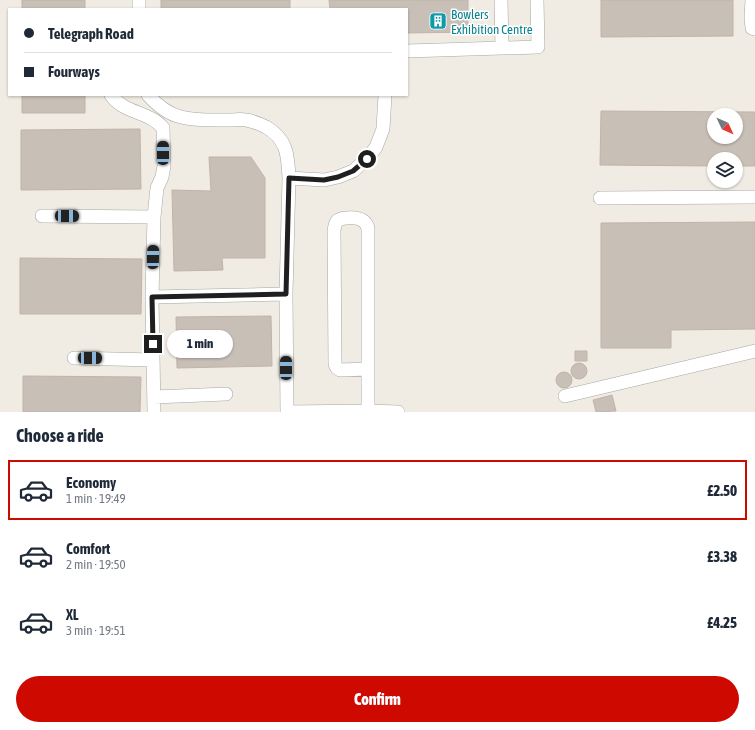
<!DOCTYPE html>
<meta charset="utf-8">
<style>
body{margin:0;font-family:"Asap Condensed",sans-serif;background:#f2f2f3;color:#1f2937;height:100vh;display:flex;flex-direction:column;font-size:15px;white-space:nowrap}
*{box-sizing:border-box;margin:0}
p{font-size:13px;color:#747a83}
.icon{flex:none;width:22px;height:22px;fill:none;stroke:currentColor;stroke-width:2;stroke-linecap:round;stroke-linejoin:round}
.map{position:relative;height:412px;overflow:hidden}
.side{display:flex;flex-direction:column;background:#fff;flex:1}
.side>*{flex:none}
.banner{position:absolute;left:8px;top:8px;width:400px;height:88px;border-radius:0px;box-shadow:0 1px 3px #0004;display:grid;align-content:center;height:88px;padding:0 16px;background:#fff}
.needle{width:26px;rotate:134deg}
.controls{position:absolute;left:707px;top:108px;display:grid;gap:8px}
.controls a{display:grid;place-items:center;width:36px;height:36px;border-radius:50%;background:#fff;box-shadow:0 1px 3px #0004;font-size:20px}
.end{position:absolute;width:18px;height:18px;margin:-9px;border:5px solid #1f1f1f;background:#fff;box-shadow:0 0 0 2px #fff}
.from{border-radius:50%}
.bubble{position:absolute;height:28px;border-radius:14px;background:#fff;box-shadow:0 1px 3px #0004;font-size:13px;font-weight:800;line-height:28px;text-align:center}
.car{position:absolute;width:12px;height:24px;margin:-12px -6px;border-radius:5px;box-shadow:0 0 3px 1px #0007;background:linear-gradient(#222 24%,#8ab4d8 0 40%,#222 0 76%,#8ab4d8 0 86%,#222 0)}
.banner b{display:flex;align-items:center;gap:14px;height:38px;font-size:15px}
.banner b+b{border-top:1px solid #e0e1e3}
.banner i{width:10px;height:10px;background:#1f2937}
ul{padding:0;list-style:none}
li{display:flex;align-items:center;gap:12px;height:60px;margin:0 8px 6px;padding:0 8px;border:2px solid transparent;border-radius:0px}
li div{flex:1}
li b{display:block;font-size:15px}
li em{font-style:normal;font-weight:800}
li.selected{border-color:#cd0900}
li>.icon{width:36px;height:36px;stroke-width:1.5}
h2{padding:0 16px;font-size:18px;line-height:48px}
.button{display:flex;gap:8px;margin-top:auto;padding:8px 16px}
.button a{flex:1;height:46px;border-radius:24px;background:#cd0900;color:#fff;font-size:16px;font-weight:800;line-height:46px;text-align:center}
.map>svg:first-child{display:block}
.building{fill:#c8bfb7;stroke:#c2b4a6;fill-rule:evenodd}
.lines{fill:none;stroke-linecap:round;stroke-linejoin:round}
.minor-casing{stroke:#a6a6a6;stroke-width:14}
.minor{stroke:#fff;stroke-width:13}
.route{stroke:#1f1f1f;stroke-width:5}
.labels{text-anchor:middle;stroke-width:3;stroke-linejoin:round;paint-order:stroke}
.culture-label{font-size:13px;fill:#0d838f;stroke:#fff;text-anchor:start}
</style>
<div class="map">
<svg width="755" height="412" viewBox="0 0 755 412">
<rect width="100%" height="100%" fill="#f0ece4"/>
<path class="building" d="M22 0H85V9H22Z
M161 0H290V9H161Z
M329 0H468V32L407 33V9H330Z
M601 0H733V36L601 37Z
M22 95H85V113H22Z
M601 111 755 112V166H736V159H714V166L600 165ZM714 115H736V137H714Z
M140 129 141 189 21 190V130Z
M209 157H251L265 178V258H222L223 270 174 271 172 190 211 191Z
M755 222V329L671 330V348H601V223Z
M20 258 142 259 141 314H20Z
M271 316 272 366 177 368 176 317Z
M575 351H587V361H575Z
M571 371a8 8 0 1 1 16 0a8 8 0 1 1-16 0Z
M556 380a8 8 0 1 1 16 0a8 8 0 1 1-16 0Z
M23 376 141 377 140 412H23Z
M612 395 616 411 596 412 593 400Z"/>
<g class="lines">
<defs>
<path id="minor" d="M139 0V9
M501 0 502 48
M752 0 751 17 752 28 755 29
M407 51 538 47 537 0
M111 95C124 114 149 111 163 128L164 166 162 177 157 188 154 217 152 297 154 412
M148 95C157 105 168 114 181 117 197 121 214 120 231 120 236 120 241 119 246 120 253 121 260 124 266 127 287 139 288 155 289 178L286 294 287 412
M289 178 324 180 338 177 353 171 367 159 376 147 383 129 385 95
M600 198 755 197
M42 216 154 217
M152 297 286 294
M74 358 153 360
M565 396 755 351
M154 397 226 394
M368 411 398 412
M289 412 368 411V228C365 218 356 217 346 218 343 218 340 219 337 221 335 223 335 227 334 230L335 364 337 368 340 370 368 369"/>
</defs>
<use href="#minor" class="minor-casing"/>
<use href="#minor" class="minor"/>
</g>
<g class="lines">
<path class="route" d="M153 344 152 297 286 294 289 178 324 180 338 177 353 171 367 159"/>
</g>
<defs>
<symbol id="building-square" viewBox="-11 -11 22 22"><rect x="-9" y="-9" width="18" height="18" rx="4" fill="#0f9aa8" stroke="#fff"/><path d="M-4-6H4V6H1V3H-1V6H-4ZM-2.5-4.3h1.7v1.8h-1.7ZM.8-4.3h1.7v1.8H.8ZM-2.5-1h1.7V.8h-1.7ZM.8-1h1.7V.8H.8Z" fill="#fff"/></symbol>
</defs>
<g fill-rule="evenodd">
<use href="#building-square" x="428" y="11" width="20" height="20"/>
</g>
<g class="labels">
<g class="culture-label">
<text x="451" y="19">Bowlers<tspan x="451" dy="15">Exhibition Centre</tspan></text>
</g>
</g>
</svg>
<div class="controls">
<a><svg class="needle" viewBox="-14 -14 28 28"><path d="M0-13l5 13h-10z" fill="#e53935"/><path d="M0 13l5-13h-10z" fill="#747a83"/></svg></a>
<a><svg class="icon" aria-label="layers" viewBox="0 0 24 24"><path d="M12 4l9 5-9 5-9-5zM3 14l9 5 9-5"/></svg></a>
</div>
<i class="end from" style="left:367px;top:159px"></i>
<i class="end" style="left:153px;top:344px"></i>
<div class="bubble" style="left:167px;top:330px;width:66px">1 min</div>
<i class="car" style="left:163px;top:153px;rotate:0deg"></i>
<i class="car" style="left:67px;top:216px;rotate:91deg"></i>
<i class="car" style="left:153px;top:257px;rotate:1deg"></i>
<i class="car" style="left:90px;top:358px;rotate:91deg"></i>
<i class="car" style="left:286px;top:368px;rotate:0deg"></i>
<div class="banner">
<b><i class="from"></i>Telegraph Road</b>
<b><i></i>Fourways</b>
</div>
</div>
<section class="side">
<h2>Choose a ride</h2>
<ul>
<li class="selected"><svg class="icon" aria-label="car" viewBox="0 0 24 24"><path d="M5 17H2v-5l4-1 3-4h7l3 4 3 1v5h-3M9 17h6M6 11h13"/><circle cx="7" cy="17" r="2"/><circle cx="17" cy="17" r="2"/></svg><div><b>Economy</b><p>1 min · 19:49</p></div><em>£2.50</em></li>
<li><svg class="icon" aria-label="car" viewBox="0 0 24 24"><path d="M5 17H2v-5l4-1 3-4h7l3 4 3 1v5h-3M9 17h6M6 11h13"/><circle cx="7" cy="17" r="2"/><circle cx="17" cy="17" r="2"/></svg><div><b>Comfort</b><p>2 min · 19:50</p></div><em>£3.38</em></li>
<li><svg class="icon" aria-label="car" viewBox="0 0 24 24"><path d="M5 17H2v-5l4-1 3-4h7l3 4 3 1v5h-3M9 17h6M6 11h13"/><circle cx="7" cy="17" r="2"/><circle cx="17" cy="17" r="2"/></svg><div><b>XL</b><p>3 min · 19:51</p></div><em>£4.25</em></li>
</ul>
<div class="button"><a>Confirm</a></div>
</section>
